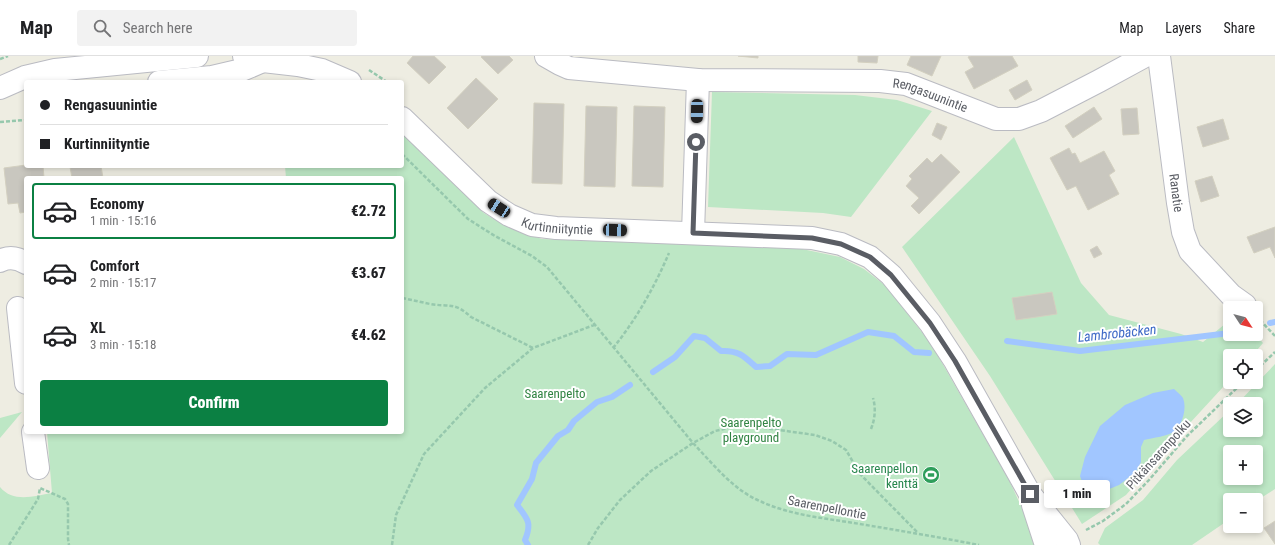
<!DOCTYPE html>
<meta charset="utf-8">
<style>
body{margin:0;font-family:"Roboto Condensed",sans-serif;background:#f2f2f2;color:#202124;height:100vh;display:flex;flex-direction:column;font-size:15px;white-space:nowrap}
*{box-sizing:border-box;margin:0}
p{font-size:13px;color:#757577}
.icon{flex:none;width:22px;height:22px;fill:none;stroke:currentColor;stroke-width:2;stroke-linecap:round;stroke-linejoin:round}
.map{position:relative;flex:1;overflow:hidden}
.sheet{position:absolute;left:24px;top:120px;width:380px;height:258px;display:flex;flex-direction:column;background:#fff;border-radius:4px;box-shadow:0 2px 6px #0003}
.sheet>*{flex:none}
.hud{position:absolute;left:24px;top:24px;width:380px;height:88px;border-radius:4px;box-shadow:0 2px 6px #0003;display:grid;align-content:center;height:88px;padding:0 16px;background:#fff}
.needle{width:26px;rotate:126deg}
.fabs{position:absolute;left:1223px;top:245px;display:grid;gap:8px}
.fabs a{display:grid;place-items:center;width:40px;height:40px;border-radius:4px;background:#fff;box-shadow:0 2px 6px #0003;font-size:20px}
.end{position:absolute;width:18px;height:18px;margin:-9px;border:5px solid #5a5d64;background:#fff;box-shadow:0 0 0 2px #fff}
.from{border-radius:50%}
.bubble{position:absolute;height:28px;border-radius:4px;background:#fff;box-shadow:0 2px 6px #0003;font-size:13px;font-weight:800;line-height:28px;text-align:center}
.car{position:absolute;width:12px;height:24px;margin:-12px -6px;border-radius:5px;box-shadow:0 0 3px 1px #0007;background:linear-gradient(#222 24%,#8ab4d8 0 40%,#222 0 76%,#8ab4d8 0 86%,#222 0)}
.hud b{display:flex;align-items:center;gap:14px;height:38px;font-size:15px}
.hud b+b{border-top:1px solid #e0e0e0}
.hud i{width:10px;height:10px;background:#202124}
ul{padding:7px 0 0;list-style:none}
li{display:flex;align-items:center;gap:12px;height:56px;margin:0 8px 6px;padding:0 8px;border:2px solid transparent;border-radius:4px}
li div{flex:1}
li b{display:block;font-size:15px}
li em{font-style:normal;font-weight:800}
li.on{border-color:#0b8043}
li>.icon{width:36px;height:36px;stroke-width:1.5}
.primary-button{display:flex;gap:8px;margin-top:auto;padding:8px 16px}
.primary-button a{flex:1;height:46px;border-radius:4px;background:#0b8043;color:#fff;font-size:16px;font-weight:800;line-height:46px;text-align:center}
header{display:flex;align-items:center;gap:24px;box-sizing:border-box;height:56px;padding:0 20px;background:#fff;border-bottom:1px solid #e0e0e0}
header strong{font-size:19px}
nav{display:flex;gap:22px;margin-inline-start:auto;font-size:14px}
.search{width:280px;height:36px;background:#f2f2f2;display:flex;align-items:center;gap:10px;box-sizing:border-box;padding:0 14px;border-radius:4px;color:#757577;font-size:15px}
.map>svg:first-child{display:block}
.green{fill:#bde7c5;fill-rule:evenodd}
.water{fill:#a1c6ff}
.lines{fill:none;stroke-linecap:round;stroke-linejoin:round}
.stream{stroke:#a1c6ff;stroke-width:6}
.building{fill:#c9c7bf;stroke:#d3d0c0}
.minor-casing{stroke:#babbc2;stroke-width:24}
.path{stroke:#96c8ad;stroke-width:2.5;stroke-dasharray:4 2;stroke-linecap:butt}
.minor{stroke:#fff;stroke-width:22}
.route{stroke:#5a5d64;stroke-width:5}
.labels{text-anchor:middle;stroke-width:4;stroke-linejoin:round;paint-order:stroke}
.street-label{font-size:13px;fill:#5a5d64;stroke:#fff}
.park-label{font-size:13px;fill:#318443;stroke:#fff}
.leisure-label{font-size:13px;fill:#27864d;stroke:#fff;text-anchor:end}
.water-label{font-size:14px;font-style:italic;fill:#3f6ac7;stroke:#fff}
</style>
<header>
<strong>Map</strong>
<div class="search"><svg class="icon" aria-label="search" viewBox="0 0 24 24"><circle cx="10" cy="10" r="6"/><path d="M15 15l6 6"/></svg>Search here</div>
<nav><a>Map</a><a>Layers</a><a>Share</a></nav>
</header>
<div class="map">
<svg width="1275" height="489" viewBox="0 0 1275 489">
<rect width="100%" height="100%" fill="#eeede2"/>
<path class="green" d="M712 36 855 39 897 44 932 55 851 161 823 157 708 151Z
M402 77 484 157C504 170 520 176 542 183L802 193 840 201 864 213 886 230 928 284 941 305 1009 424 1039 489H0V431C13 447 34 440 52 437L47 376H402V122H286L285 110H402Z
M1014 81 1081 227 1109 259 1181 278 1203 286 1225 268H1230V278H1255L1263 287 1252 300H1230V326L1224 330 1166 393 1126 439 1082 468 990 320 902 191Z
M1275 308V433L1256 445V444H1230V463L1192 489H1100L1098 487 1105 472 1143 444 1177 404 1230 354V374H1256V348H1237ZM1230 396H1256V422H1230Z
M22 356 0 382V362Z"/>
<path class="water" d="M1174 333C1177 336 1181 339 1183 342 1187 352 1183 367 1175 375 1169 380 1152 382 1144 384L1141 391V406L1136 416 1119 429 1102 436H1093L1084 431 1080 420 1085 401 1100 370 1125 349 1153 337Z"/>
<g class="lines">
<path class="stream" d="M1270 267 1275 266
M1007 285 1080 295 1230 277
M653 316 675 301 694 280 705 282 721 295C738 294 744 300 756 311L770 310 787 298 816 299 868 276 894 280 914 296 929 297
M528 489 525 484C532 467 528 463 517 449L532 423 536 407 558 380 568 374 574 365 597 346 612 341 630 329"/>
</g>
<path class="building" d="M413 0H434L446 11 429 28 407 7Z
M482 0H509L513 4 498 18 481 1Z
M738 0H758V2Z
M858 0H878L877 7 858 6Z
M911 0H941L932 20 907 9Z
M971 0H1012L1018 10 974 33 965 16 974 11 968 1Z
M476 22 498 43 468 73 447 52Z
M1027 24 1032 34 1015 44 1009 34Z
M534 47 564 48 562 128 532 127Z
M586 50 617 51 615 131 584 130Z
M634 50 665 51 663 131 632 130Z
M1094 51 1102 63 1073 82 1065 70Z
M1137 52 1139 78 1123 79 1121 53Z
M1223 63 1229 83 1203 91 1197 71Z
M937 67 947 71 941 84 932 79Z
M1069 92 1072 98 1075 97 1080 107 1104 95 1115 115 1109 119 1119 138 1088 154 1076 130 1067 134 1050 102Z
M941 98 960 116 919 158 911 150 919 142 906 130 912 123 909 120 927 102 932 107Z
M26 109V110H43L44 122H26V156L20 157 18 147 8 148 4 112Z
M75 110H101L103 122H72L70 111Z
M1212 120 1219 140 1201 146 1195 125Z
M1275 171V202L1270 191 1254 197 1247 181Z
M1097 190 1102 198 1094 202 1090 194Z
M1052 236 1057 258 1016 264 1012 242Z
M1275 465V488L1264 472Z"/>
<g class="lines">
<defs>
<g id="minor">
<path d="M244 0 263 5 298 9 322 14 350 26"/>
<path id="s1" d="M546 0 560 8 569 12 698 24 880 25 906 28 996 63H1019L1041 55 1099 25 1145 0"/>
<path id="s2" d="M1159 0 1178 147 1183 176 1190 195 1231 239 1245 249"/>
<path d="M159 26 212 21 242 14 263 5"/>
<path d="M0 32 25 21 55 14 197 0"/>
<path id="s3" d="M402 62 488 145 509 159 532 169 556 172 812 182 841 188 870 201 891 219 930 267 955 305 1030 438 1067 484 1069 489"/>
<path d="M693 177 698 24"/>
<path d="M0 205C9 200 18 202 26 207"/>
<path d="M18 252 26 327"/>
<path d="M33 376 38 412"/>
<path d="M1033 449 1046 489"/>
</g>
</defs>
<use href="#minor" class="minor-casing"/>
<path class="path" d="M0 3 8 0
M369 14 387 26
M0 66 26 64
M402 98 468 163 495 180 532 200 547 211 693 387C713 408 734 435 762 446 791 459 823 462 854 467 896 474 938 481 979 489
M402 242C412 244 421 246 430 248 449 251 455 246 471 261L533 292
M1260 264 1275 280
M613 292C636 264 655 230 669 197
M1256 314 1275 296
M871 373C875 363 876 352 873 342
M1086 474 1103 465 1126 448 1149 424 1187 380 1243 326
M9 489 38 443 40 432 65 443 68 448V483L69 489
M392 489 396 459 424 398 485 332 533 292 594 269
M588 489 598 472 620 444 651 415 693 387 715 375 732 371 750 370 815 379 832 385 846 394 860 418 918 477"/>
<use href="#minor" class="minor"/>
</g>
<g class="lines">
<path class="route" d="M696 86 693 177 812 182 841 188 870 201 891 219 930 267 955 305 1030 438"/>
</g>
<defs>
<symbol id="stadium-disc" viewBox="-11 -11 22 22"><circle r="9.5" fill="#2e9e5b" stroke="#fff"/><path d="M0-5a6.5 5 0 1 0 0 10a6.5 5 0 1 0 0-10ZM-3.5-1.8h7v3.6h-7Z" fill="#fff"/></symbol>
</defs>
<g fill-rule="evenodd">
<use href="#stadium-disc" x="921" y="409" width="20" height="20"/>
</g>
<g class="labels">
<g class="street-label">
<text dy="5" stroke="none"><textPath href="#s1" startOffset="390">Rengasuunintie</textPath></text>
<text dy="5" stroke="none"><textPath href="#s2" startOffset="138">Ranatie</textPath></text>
<text dy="5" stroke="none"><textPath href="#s3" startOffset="195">Kurtinniityntie</textPath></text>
<text transform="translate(1158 398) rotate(-48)" y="5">Pitkänsaranpolku</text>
<text transform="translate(827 451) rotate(11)" y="5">Saarenpellontie</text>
</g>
<g class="park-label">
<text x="555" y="342">Saarenpelto</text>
<text x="751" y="371">Saarenpelto<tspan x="751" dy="15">playground</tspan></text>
</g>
<g class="leisure-label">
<text x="918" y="417">Saarenpellon<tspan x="918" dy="15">kenttä</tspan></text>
</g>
<g class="water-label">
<text transform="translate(1117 277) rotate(-6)" y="5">Lambrobäcken</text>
</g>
</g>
</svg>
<div class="fabs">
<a><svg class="needle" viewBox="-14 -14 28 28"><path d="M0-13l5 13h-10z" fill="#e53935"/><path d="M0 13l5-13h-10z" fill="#757577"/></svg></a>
<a><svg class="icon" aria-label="locate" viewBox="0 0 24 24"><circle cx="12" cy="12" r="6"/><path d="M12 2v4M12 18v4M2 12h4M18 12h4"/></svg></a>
<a><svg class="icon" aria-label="layers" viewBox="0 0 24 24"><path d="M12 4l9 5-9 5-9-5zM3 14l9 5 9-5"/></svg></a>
<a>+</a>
<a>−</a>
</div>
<i class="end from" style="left:696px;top:86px"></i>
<i class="end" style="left:1030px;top:438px"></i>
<div class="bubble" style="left:1044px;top:424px;width:66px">1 min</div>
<i class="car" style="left:697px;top:55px;rotate:181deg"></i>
<i class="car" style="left:499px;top:152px;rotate:303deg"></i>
<i class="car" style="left:615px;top:174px;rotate:92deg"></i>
<div class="hud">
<b><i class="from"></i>Rengasuunintie</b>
<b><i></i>Kurtinniityntie</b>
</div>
<section class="sheet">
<ul>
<li class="on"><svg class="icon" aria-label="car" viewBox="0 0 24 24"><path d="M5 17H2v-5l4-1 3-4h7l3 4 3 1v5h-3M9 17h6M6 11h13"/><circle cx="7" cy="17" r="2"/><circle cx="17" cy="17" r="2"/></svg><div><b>Economy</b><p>1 min · 15:16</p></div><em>€2.72</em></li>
<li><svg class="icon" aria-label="car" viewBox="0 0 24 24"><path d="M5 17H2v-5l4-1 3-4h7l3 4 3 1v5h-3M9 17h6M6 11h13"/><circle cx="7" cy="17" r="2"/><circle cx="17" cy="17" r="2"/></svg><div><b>Comfort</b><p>2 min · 15:17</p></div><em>€3.67</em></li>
<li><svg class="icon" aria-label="car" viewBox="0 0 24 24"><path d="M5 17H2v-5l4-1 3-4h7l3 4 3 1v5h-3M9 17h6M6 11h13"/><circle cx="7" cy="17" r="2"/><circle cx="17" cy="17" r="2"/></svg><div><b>XL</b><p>3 min · 15:18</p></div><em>€4.62</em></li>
</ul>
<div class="primary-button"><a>Confirm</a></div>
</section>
</div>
